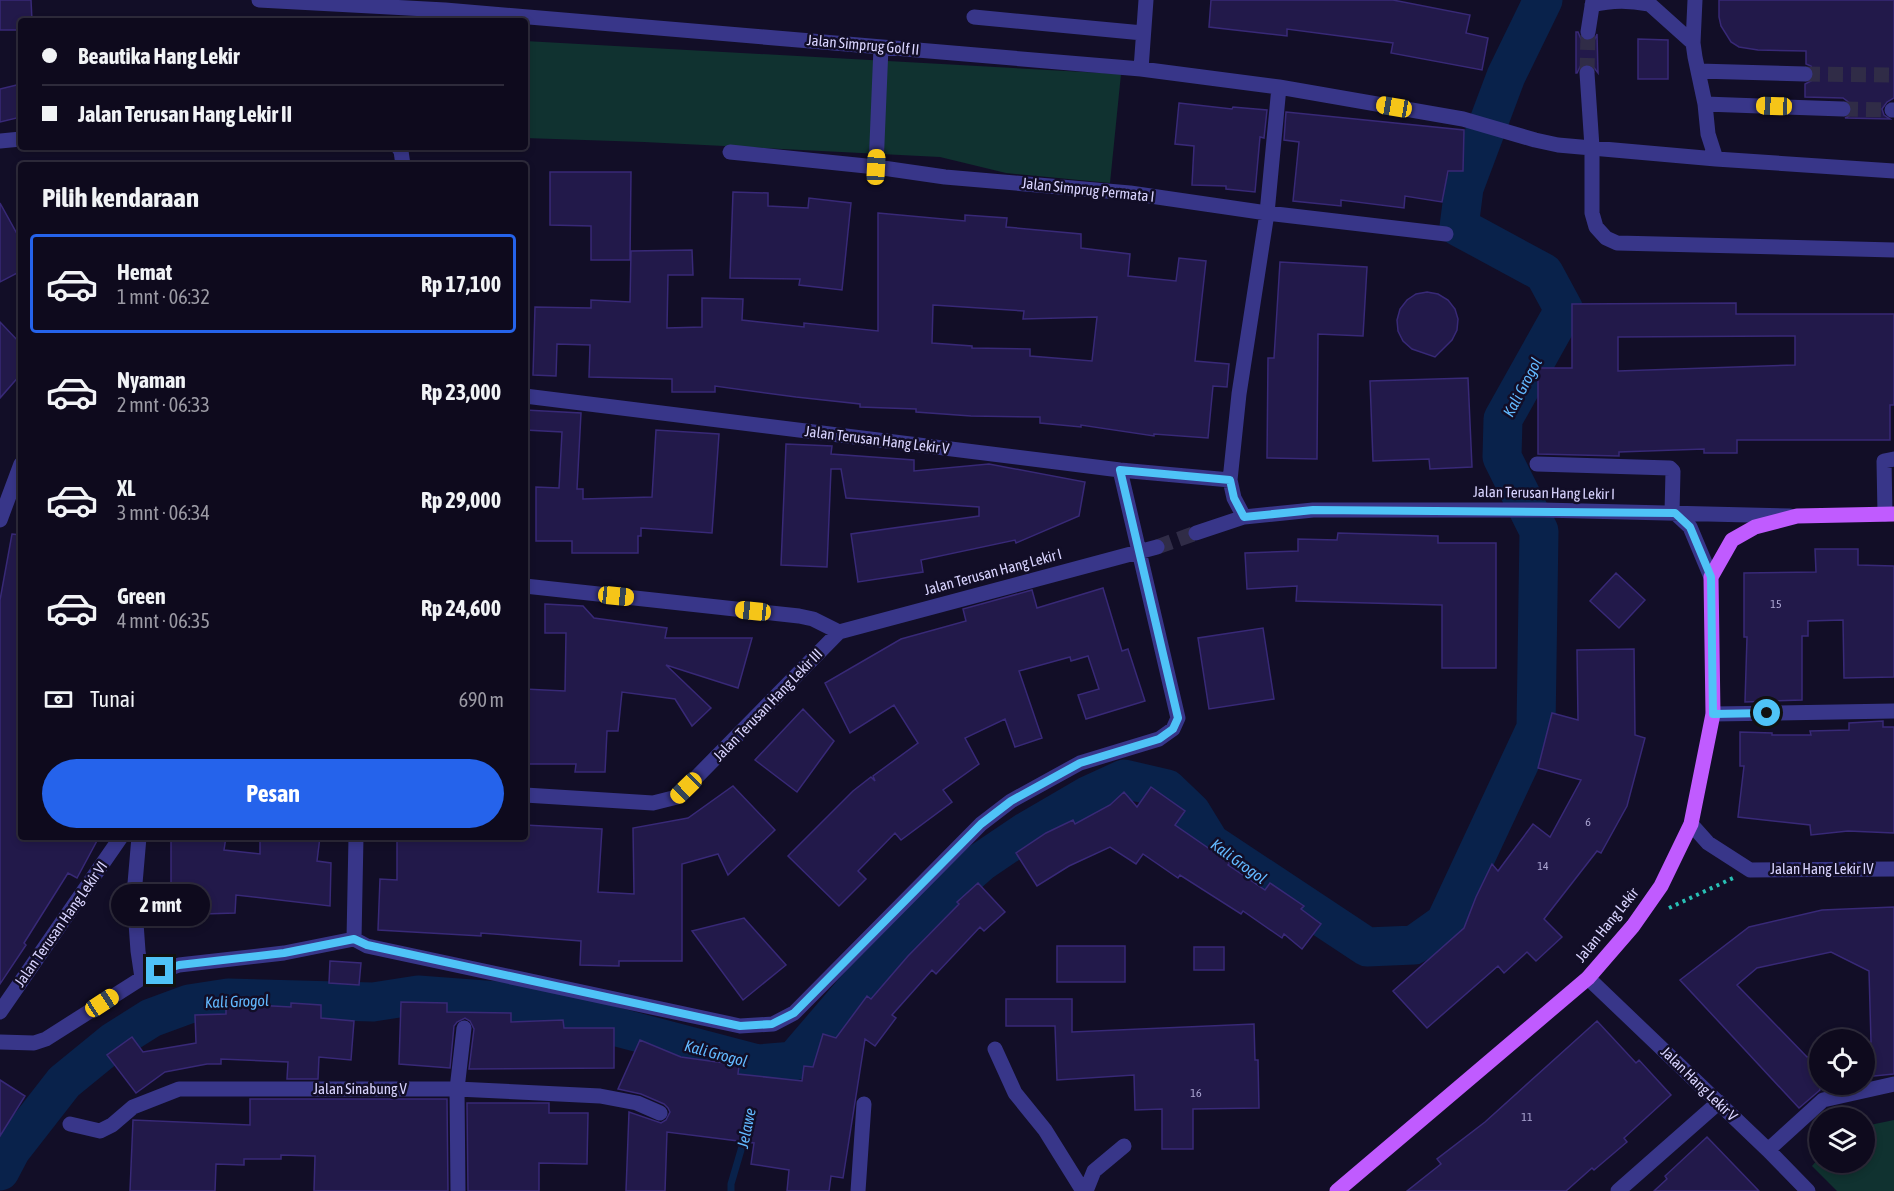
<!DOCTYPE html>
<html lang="id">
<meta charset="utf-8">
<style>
body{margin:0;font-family:"Asap Condensed",sans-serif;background:#1c182a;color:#f1f3f6;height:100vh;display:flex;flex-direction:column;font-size:22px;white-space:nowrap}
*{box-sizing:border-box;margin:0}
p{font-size:20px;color:#9b9aa4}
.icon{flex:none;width:33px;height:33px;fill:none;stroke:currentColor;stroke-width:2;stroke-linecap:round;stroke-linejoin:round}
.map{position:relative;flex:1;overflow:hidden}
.panel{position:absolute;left:18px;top:162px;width:510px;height:678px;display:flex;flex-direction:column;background:#0e0a1d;border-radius:6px;box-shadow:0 3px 9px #0003,0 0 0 2px #2e2b3b}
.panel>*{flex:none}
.banner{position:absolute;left:18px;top:18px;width:510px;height:132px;border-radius:6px;box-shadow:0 3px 9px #0003,0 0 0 2px #2e2b3b;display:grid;align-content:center;height:132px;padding:0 24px;background:#0e0a1d}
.tools{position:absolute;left:1809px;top:1029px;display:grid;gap:12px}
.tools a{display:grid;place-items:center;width:66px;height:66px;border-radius:50%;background:#0e0a1d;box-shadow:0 3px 9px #0003,0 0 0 2px #2e2b3b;font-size:30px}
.end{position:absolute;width:27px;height:27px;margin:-14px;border:8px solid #4fc3f7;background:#111;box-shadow:0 0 0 3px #111}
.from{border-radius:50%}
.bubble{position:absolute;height:42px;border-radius:21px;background:#0e0a1d;box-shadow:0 3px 9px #0003,0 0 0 2px #2e2b3b;font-size:20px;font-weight:700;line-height:42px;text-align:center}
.car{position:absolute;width:18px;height:36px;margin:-18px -9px;border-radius:8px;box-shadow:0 0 4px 2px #0007;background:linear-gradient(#f5c518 24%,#345 0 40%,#f5c518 0 76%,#345 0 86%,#f5c518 0)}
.banner b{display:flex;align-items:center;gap:21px;height:57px;font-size:22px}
.banner b+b{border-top:2px solid #2e2b3b}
.banner i{width:15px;height:15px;background:#f1f3f6}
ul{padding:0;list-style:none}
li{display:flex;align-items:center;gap:18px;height:99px;margin:0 12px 9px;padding:0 12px;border:3px solid transparent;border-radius:6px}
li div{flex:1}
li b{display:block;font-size:22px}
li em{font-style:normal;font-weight:700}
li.current{border-color:#2563eb}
li>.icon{width:54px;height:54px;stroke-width:1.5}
h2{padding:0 24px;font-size:27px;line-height:72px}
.pay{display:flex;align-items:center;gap:15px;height:66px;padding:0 24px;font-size:22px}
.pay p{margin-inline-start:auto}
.primary-button{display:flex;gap:12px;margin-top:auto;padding:12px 24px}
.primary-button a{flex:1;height:69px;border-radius:36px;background:#2563eb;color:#fff;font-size:24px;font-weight:700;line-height:69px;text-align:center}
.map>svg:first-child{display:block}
.green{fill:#103230}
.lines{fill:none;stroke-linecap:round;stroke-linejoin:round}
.stream{stroke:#09224b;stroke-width:7}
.river{stroke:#09224b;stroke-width:39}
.building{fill:#22194a;stroke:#382977;stroke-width:1.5;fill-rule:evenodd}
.minor-tunnel{stroke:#302c47;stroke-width:15;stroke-dasharray:15 8;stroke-linecap:butt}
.path{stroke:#28c0b5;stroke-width:4;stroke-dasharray:3 4.5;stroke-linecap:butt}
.minor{stroke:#383689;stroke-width:15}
.major{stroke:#c05bff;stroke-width:15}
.route{stroke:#4fc3f7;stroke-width:8}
.labels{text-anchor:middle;stroke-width:5;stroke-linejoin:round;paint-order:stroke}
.number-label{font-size:12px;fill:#aba5d2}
.street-label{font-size:15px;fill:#d9d4ff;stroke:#120e27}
.water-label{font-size:16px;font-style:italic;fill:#62b9ff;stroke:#120e27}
</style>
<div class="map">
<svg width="1894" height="1191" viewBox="0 0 1894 1191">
<rect width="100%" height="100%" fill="#120e27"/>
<path class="green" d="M525 41 1121 74 1110 183 1006 173 940 157 644 142 525 138Z
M1894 1120V1191H1837L1812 1166 1819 1158 1820 1162H1864L1865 1126Z"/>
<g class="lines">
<path class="stream" d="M755 1083 758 1064
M731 1191V1184L746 1133"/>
<path class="river" d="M0 1171 11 1150 64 1082 113 1042 151 1018 189 1004 228 998 373 1002 418 995 525 1003 758 1064 794 1061 914 921 981 862 1027 831 1087 796 1124 779 1167 789 1191 812 1210 843 1367 947 1414 945 1445 923 1536 728 1539 531 1502 457 1503 419 1564 310 1544 273 1459 227 1464 188 1506 76 1543 0"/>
</g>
<path class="building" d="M0 0H31L32 21H21V30H0Z
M1211 0H1393L1470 15 1466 33 1488 38 1482 70 1391 53 1393 43 1287 29V36L1209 27Z
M1719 0H1894V98L1887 102 1882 109 1884 115 1890 119 1845 118 1851 115 1853 109 1851 104 1843 98 1805 97V84L1813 80 1815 74 1811 66 1806 64V51L1758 50 1739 47 1731 42 1721 26 1719 17Z
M1576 32H1578L1581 39 1587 42 1595 39 1597 34 1598 73 1592 65 1587 63 1581 65 1577 73H1576Z
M1638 39 1668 40V79H1638Z
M21 84V117L0 122V89Z
M1179 103 1232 109 1233 107 1267 110 1264 138 1260 137 1255 192 1226 189V186L1192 185 1194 146 1175 144Z
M1286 112 1464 130 1463 171H1448L1442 202 1405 196 1404 208 1341 200V206L1293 201 1299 142 1284 140Z
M550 172H631L630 260H591V226L550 225Z
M733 192 768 193V206L808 208 809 198 851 203 842 290 799 285 800 279 730 278Z
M0 203 21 241V271L0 282Z
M878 213 965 221V215L1007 218 1006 227 1081 234V248L1130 254 1128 276 1176 281 1179 258 1206 261 1195 361 1229 364 1227 387 1213 386 1208 438 1154 434V436L1081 425V427L1040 423V417L971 416 916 412V409L860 407V404L796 397 715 386V392H672V379L589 377 590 345 557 344 556 376 533 375 535 307 591 308V300L630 302 631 251 692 250 693 275H668L667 328 702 327V298L743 299 742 320 804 327V323L878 331ZM933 305 1024 311 1023 319 1097 317 1092 361 1030 356V349L972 348V346L932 343Z
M1280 262 1367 267 1363 336 1318 334 1317 459 1267 458 1268 358H1274Z
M1427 292 1438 294 1448 300 1455 309 1458 319 1457 330 1452 340 1435 357 1412 349 1403 341 1398 331 1397 320 1400 309 1407 300 1416 294Z
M1736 303V314H1894V405H1890V440H1737V453H1704V449L1619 452V456L1538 454V368H1572V304ZM1795 336V365L1618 371V337Z
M0 322 21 344V374L0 398Z
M1468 378 1472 467 1430 469 1429 459 1373 461 1370 381Z
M525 410 581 413 577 489H583V499L652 497 656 430 719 434 712 533 641 528V536H638V553H572V541H536V487L559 488 562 432 525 430Z
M786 444 832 446 831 454 914 460V471L989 464 1085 482 1079 516 1016 543 1015 540 921 560 923 572 858 582 851 534 979 516V507L846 498 841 469H831L827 567 781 565Z
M1338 533 1438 536V543H1496V668H1442V605L1296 601 1297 586 1247 589 1245 553 1298 551V539L1337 540Z
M12 534 21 535V837H99L77 878 68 873 24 943 26 945 0 984V600Z
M1815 549H1858V565L1894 566V677L1844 678 1843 620 1808 621V636H1802V700L1745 702 1747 637H1744V573L1816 572Z
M1616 573 1645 600 1619 628 1590 601Z
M1103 588 1122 651 1128 649 1145 701 1086 719 1078 695 1099 689 1088 656 1071 661 1070 657 1019 671 1042 738 1015 747 1005 719 965 738 979 764 943 790 952 802 901 840 895 833 858 871 866 879 839 906 788 856 853 791 871 777 875 781 873 776 918 743 894 705 850 733 825 683 901 639 966 621 963 609 1032 590 1037 608Z
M545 604 583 606 594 618 667 628 665 638H752L738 688 666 665 711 708 692 726 675 699 622 692 618 731H607L605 772H575L576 764H525V689L565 691 566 633H545Z
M1263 628 1274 699 1209 709 1198 638Z
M1634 649 1635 735 1645 738 1627 806 1601 853 1597 851 1544 919 1562 937 1536 961 1527 952 1504 973 1498 966 1427 1028 1393 991 1464 928 1476 897 1492 864 1498 871 1533 824 1550 837 1581 780 1538 768 1552 713 1578 720 1577 650Z
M803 709 834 741 797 792 755 760Z
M1883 721V727H1894V833L1848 831 1811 835 1810 825 1738 817 1744 766H1740V732L1772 733V735H1811L1810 731 1849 730V723Z
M733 786 775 830 728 875 718 854 682 864V961H619V966L580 965 581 941 481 933V936L378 930 380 879 397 880V837H525V825L602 829 598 892 634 894 633 828 688 818Z
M1151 787 1185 811 1175 825 1230 863 1228 865 1265 890 1270 883 1304 906 1301 909 1321 924 1302 949 1284 934 1282 938 1243 911 1241 914 1180 875 1178 878 1143 854 1136 864 1110 847 1069 866 1037 886 1016 853 1046 833 1073 820 1075 824 1110 805 1124 792 1137 807Z
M171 837H226L224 850 260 854V837H320L317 861 331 863 330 906 236 895 235 913 171 915Z
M978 883 1005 912 984 931 980 927 936 974 932 970 892 1015 896 1018 875 1046 865 1039 843 1178 831 1176 829 1191H787L789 1170 751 1164 754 1143 667 1132 665 1191H626L629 1112 661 1123 666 1120 670 1112 668 1108 664 1104 641 1094 618 1089 640 1040 681 1057 739 1065 738 1074 802 1081 804 1066 813 1067 823 1034 836 1038 867 996 871 999 908 956 959 904 957 902Z
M1894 907V1074L1864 1077V1044L1871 1042 1869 971 1831 952 1757 968 1737 985 1807 1057 1820 1054V1090L1799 1108 1680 980 1749 927 1822 910Z
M744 918 786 965 743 1000 692 931Z
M1057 946H1125V982H1057Z
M1194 947H1224V970H1194Z
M330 961 361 963 359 985 329 983Z
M1006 999H1072V1032L1254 1024 1255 1060H1258L1259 1108 1193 1109V1149H1162V1109L1135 1110 1134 1075 1057 1080 1055 1026H1006Z
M401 1002 447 1003V1012L511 1013V1022L563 1020 564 1028H614V1068L469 1069 474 1029 470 1021 465 1018 457 1022 454 1026 450 1068 399 1064Z
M291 1003 321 1005V1018L354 1021 351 1060 319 1057 318 1079H287L288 1062 221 1059V1064H207L165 1072 136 1093 107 1055 132 1037 143 1052 196 1043 195 1015 226 1014V1008L253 1007V1005L291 1007Z
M1597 1021 1636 1063 1639 1060 1671 1095 1624 1138 1627 1142 1594 1170 1592 1168 1566 1191H1407L1441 1164 1437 1159 1485 1122Z
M0 1080 25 1096 0 1136Z
M250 1099H447L448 1191H314L315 1156 281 1155V1159H244V1165L216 1164 215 1191H130L133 1120 250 1125Z
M467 1103H549V1113H588L587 1164 539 1163V1191H468Z
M1707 1137 1759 1191H1654L1667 1179 1665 1176Z"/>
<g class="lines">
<path class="minor-tunnel" d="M1587 73 1588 32
M1805 74 1894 75
M1843 109 1892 110
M1157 547 1196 533"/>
<path class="path" d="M1669 908 1733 878"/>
<path class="minor" d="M259 0 445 10 1141 69 1279 87 1463 119 1535 140 1558 145 1716 159 1894 171
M1645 0 1693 43
M1695 0 1693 43 1695 57 1705 104 1708 134 1716 159
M1592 5C1611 0 1629 0 1648 4
M974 17 1143 33
M1588 32 1593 0
M1141 69 1146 0
M1698 71 1805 74
M1587 73 1592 147V213L1596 227 1606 238 1617 243 1894 250
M1705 104 1843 109
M1892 110H1894
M0 141 21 139
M398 147 401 151 403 165
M730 152 876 167 945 177 1130 193 1267 213 1446 234
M876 167 881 47
M525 396 1120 470 1230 480
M1537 464 1670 468 1673 471 1672 513
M1675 513 1690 527 1711 577
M1885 514 1884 461 1894 459
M1244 517 1234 498 1230 480 1239 394 1267 213 1279 87
M0 520 21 464
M1196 533 1244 517 1313 510H1542L1790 516
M525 586 799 616 813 619 839 632
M839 632 1157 547
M1713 714 1894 711
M525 795 653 803 677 797 839 632
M1691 824 1708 843 1750 870 1894 869
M139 837 134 895 138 951 142 978
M354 939 356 837
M1588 978 1768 1150 1808 1191
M0 1012 121 837
M0 1042 34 1043 46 1039 142 978 179 965 284 953 354 939 367 946 740 1026 773 1024 794 1013 981 824 1011 801 1080 763 1159 739 1173 729 1178 718 1120 470
M995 1049 1015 1093 1045 1130 1083 1191
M70 1124 100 1131 112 1125 133 1107 179 1089H457L600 1096 637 1103 660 1113
M1768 1150 1823 1100 1894 1084
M458 1191 457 1089 464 1028
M858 1191 864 1104
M1086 1191 1094 1171 1124 1146
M1618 1191 1719 1102"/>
<path class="major" d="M1337 1191 1588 978 1633 926 1661 886 1691 824 1713 714 1711 577 1732 540 1755 527 1797 516 1894 514"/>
</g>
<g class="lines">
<path class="route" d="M160 971 179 965 284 953 354 939 367 945 740 1026 772 1024 794 1013 981 824 1011 801 1080 763 1159 739 1173 729 1178 718 1120 470 1230 480 1234 498 1244 517 1313 510 1675 513 1690 527 1711 577 1713 714 1767 713"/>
</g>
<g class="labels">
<g class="number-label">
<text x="1776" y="608">15</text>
<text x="1588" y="826">6</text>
<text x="1543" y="870">14</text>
<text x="1196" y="1097">16</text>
<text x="1527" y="1121">11</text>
</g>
<g class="street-label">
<text transform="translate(863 45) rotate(5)" y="5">Jalan Simprug Golf II</text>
<text transform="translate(1088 190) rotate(6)" y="5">Jalan Simprug Permata I</text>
<text transform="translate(877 440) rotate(7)" y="5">Jalan Terusan Hang Lekir V</text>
<text transform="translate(1544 493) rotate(1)" y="5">Jalan Terusan Hang Lekir I</text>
<text transform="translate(993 572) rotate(-15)" y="5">Jalan Terusan Hang Lekir I</text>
<text transform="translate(768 705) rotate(-46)" y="5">Jalan Terusan Hang Lekir III</text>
<text x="1822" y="874">Jalan Hang Lekir IV</text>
<text transform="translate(61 924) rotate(-55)" y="5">Jalan Terusan Hang Lekir VI</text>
<text transform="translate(1607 925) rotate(-51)" y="5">Jalan Hang Lekir</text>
<text transform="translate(1699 1084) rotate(44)" y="5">Jalan Hang Lekir V</text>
<text x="360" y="1094">Jalan Sinabung V</text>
</g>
<g class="water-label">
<text transform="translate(1522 387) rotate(-62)" y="6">Kali Grogol</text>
<text transform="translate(1239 861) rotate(36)" y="6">Kali Grogol</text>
<text transform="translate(237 1001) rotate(-2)" y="6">Kali Grogol</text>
<text transform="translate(716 1053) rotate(15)" y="6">Kali Grogol</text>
<text transform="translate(746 1128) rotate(-78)" y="6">Jelawe</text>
</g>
</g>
</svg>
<div class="tools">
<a><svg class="icon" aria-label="locate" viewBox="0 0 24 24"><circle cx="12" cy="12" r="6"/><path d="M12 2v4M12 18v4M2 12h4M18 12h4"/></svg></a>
<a><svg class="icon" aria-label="layers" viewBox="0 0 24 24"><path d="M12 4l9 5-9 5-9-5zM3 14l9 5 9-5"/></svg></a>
</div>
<i class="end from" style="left:1767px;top:713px"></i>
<i class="end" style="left:160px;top:971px"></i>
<div class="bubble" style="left:111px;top:884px;width:99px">2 mnt</div>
<i class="car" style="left:1774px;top:106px;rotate:272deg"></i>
<i class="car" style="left:1394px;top:107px;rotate:280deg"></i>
<i class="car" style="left:876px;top:167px;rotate:3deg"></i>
<i class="car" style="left:616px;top:596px;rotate:96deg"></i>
<i class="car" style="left:753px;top:611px;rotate:276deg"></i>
<i class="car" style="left:686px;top:788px;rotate:226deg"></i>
<i class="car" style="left:102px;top:1003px;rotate:57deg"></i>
<div class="banner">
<b><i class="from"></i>Beautika Hang Lekir</b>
<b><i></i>Jalan Terusan Hang Lekir II</b>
</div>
<section class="panel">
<h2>Pilih kendaraan</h2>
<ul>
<li class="current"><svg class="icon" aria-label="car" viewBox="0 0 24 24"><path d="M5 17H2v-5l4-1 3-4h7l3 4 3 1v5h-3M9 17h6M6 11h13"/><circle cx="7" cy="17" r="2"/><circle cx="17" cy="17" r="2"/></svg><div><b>Hemat</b><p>1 mnt · 06:32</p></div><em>Rp 17,100</em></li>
<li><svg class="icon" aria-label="car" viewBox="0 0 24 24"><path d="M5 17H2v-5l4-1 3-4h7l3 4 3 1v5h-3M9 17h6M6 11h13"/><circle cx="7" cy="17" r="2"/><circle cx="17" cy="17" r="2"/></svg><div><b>Nyaman</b><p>2 mnt · 06:33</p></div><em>Rp 23,000</em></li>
<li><svg class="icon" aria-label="car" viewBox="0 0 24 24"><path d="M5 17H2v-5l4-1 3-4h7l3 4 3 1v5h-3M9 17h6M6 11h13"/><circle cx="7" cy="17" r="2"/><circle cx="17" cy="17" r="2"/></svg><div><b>XL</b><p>3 mnt · 06:34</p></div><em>Rp 29,000</em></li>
<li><svg class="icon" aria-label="car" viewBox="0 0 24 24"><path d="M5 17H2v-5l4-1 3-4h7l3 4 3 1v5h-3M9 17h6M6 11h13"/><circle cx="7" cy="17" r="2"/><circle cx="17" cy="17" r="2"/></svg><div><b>Green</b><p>4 mnt · 06:35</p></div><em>Rp 24,600</em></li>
</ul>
<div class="pay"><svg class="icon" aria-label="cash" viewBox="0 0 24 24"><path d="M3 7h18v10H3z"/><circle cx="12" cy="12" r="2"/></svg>Tunai<p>690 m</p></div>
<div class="primary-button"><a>Pesan</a></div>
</section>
</div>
